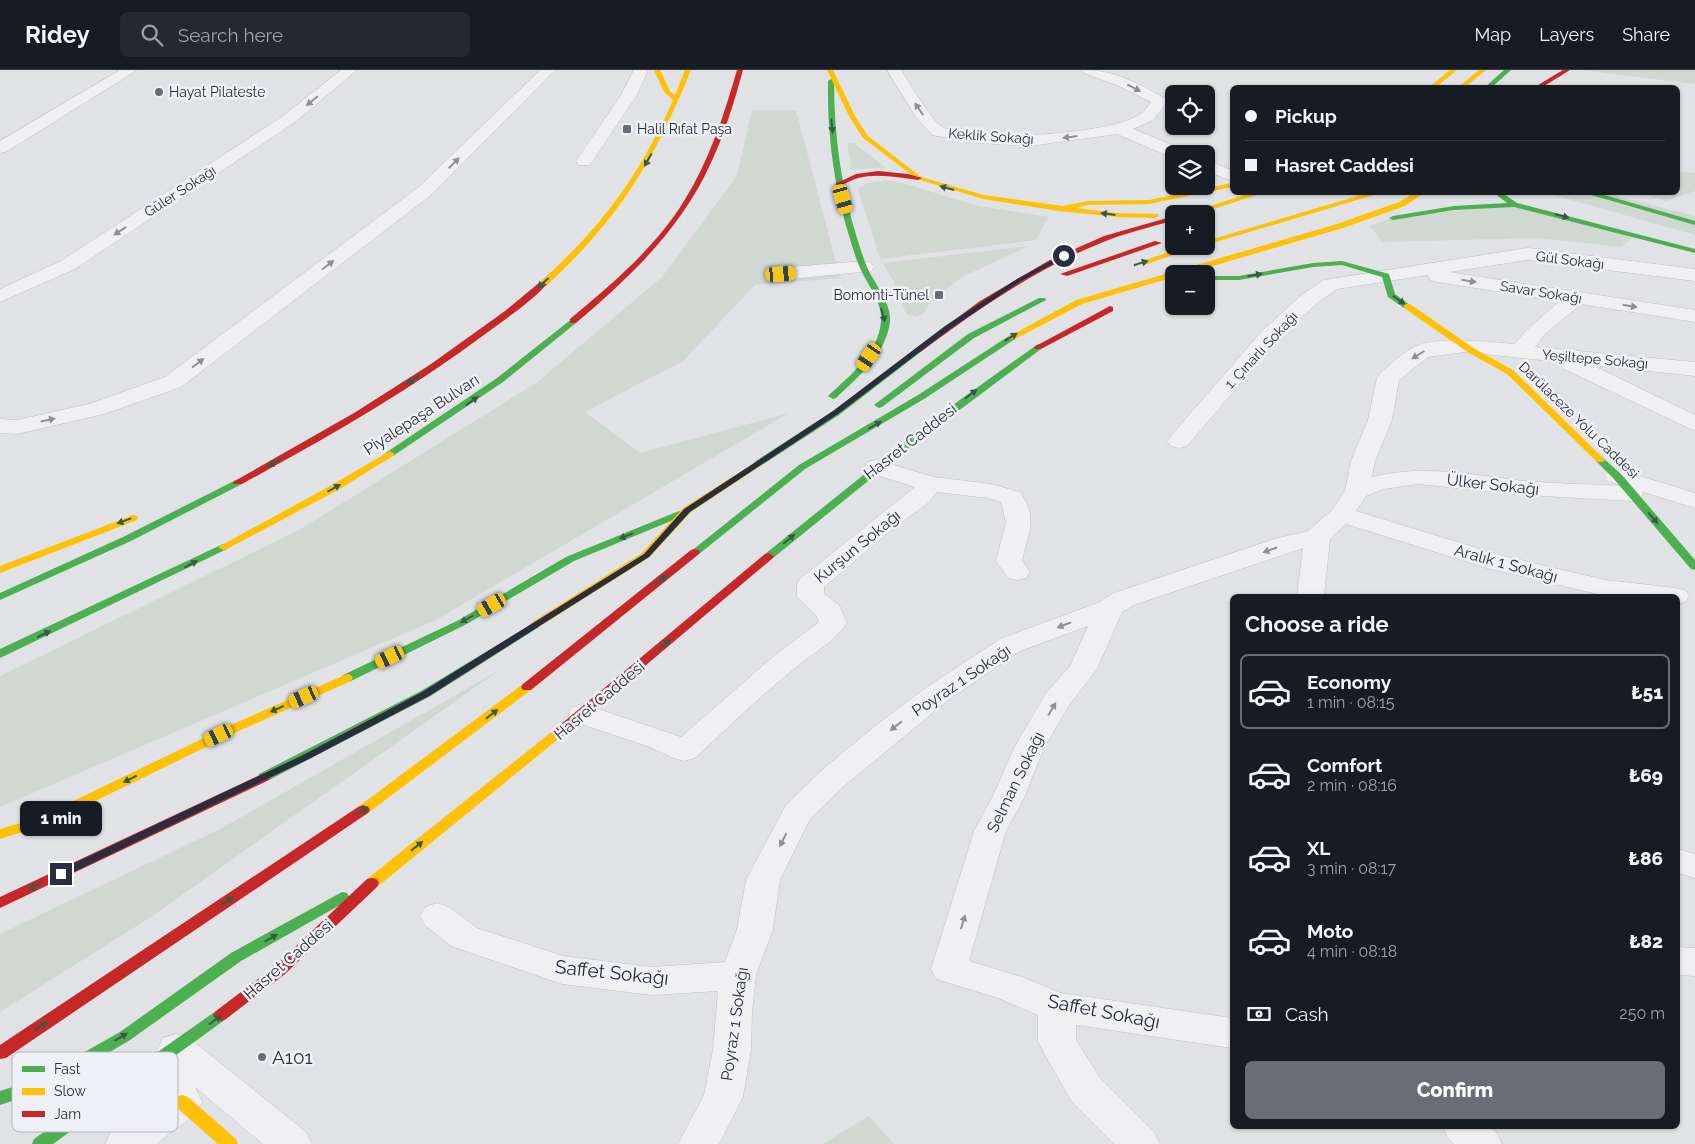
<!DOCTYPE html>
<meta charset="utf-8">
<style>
body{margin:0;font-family:Raleway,sans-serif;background:#242831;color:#f1f3f6;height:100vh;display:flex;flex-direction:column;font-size:19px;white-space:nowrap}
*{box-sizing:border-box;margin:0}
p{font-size:16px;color:#9ea1a6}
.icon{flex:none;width:28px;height:28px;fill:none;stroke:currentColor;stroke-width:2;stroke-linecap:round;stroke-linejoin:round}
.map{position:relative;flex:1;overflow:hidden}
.sheet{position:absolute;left:1230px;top:524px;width:450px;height:535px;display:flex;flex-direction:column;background:#171b24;border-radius:8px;box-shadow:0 1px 4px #0004}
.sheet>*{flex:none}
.hud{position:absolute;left:1230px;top:15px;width:450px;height:110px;border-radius:8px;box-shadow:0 1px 4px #0004;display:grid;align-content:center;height:110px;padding:0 15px;background:#171b24}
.buttons{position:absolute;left:1165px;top:15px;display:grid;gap:10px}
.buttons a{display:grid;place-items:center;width:50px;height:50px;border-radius:8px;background:#171b24;box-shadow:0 1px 4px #0004;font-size:25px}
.end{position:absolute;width:22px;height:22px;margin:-11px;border:6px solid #2a2d3d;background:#fff;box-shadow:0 0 0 2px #fff}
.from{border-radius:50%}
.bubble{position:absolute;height:35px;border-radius:8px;background:#171b24;box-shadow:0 1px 4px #0004;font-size:16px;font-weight:800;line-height:35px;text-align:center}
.car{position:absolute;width:15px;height:30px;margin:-15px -8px;border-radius:6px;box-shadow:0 0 4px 1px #0007;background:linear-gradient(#f5c518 24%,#345 0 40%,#f5c518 0 76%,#345 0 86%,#f5c518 0)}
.hud b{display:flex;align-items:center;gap:18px;height:48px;font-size:19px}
.hud b+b{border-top:1px solid #363941}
.hud i{width:12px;height:12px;background:#f1f3f6}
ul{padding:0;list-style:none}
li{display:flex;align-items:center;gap:15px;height:75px;margin:0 10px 8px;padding:0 5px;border:2px solid transparent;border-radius:8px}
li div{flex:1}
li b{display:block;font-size:19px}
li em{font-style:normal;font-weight:800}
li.active{border-color:#6a6c78}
li>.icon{width:45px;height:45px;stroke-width:1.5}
h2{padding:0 15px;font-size:22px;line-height:60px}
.pay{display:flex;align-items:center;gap:12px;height:55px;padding:0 15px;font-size:19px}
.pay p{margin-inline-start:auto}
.button{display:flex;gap:10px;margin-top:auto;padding:10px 15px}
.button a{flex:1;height:58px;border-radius:8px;background:#6a6c78;color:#fff;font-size:20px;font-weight:800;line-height:58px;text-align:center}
header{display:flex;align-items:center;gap:30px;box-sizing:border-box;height:70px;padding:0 25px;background:#171b24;border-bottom:1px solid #363941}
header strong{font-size:24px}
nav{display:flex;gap:28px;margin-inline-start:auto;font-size:18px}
.search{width:350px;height:45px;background:#242831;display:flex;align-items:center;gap:12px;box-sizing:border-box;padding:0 18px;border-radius:8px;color:#9ea1a6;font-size:19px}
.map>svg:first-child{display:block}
.green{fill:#d0d8d2}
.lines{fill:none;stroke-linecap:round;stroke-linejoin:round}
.street-casing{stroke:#c0c0c4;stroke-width:1}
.street{fill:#f0f0f3;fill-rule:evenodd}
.fast{fill:#4caf50;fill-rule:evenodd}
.slow{fill:#ffc107;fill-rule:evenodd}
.jam{fill:#c62828;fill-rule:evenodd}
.oneway{fill:#8d8e98}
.oneway2{fill:#365a44}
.route{fill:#2a2d3d}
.poi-dot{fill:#6a6c78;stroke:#eff0f5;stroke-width:2}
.labels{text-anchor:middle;stroke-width:5;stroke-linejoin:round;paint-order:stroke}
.far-poi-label{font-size:14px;fill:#2a2d3d;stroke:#eff0f5;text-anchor:start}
.far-street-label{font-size:14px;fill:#2a2d3d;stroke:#eff0f5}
.street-label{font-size:16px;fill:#2a2d3d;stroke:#eff0f5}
.near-street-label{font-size:19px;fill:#2a2d3d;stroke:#eff0f5}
.near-poi-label{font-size:19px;fill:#2a2d3d;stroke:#eff0f5;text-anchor:start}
.key{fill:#eff0f5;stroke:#b4b6be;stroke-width:1}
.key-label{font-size:14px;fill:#2a2d3d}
</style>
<header>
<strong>Ridey</strong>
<div class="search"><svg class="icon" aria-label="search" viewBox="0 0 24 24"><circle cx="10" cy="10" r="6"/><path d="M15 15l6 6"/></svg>Search here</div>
<nav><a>Map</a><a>Layers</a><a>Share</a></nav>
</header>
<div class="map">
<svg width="1695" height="1074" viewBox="0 0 1695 1074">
<rect width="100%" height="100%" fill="#e1e2e6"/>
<path class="green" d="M1581 0H1695V14Z
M752 40H796L840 208 755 215 683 291 585 342 640 383 789 343 436 550 0 737V606L299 460 536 313 662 207 737 106Z
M847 73H854L886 98 850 99 851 93Z
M1678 101 1695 103V121L1666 131 1638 123 1678 122Z
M886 110 910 115 974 135 1048 147 1036 170 880 189 858 119 867 113Z
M1547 123H1605L1695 146V165Z
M1514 135 1634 167 1621 177 1539 168 1382 172 1370 156 1391 148Z
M1029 176 962 207 932 230 923 244 916 247 906 244 898 220 883 193Z
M498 601 151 847 0 942V864L222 758Z
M869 1046 894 1074H823Z"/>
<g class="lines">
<defs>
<path id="street" d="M120 0H137L6 82 0 83V71Z
M341 0H357L295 52 75 199 0 232V219L61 191 283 46Z
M540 0H555L431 125 181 317 104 344 17 364 0 363V349L17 350 89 334 165 307 419 117Z
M634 0H648L637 25 590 95H578L576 91 621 25Z
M887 0H901C909 12 933 54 944 58 980 72 1110 65 1141 44 1145 41 1148 36 1151 32L1119 16 1084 3 1082 0C1116 0 1136 13 1165 28L1168 31 1153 50 1133 59 1185 80 1187 84H1174L1173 88 1117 64 1030 76 978 73 932 65 916 47Z
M1206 90 1232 100V111L1206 101Z
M1528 178 1695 199V211L1528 190 1449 202 1695 240V252L1581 234 1545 264 1535 277 1695 292V306L1592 295 1695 345V361L1562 298 1560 292 1465 282 1428 287 1399 310 1392 350 1375 391 1372 407C1424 394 1472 405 1524 411 1557 414 1591 414 1624 416L1608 411 1605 406 1608 401 1617 399 1695 423V438L1643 422 1641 429 1632 431 1525 425 1418 414 1384 419 1366 426 1356 441 1503 486 1606 510 1675 518 1685 520 1689 526 1685 532 1678 534V526H1606L1487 498 1346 454 1330 469 1324 526H1297L1303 478 1134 535 1122 542 1097 599 1069 635 1044 678 1024 728 1006 761 969 891 1022 907 1061 923 1232 948V978L1076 955V970L1100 1008 1154 1062 1160 1074H1114L1072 1032 1044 983 1038 972V945L998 928 936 909 931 899 974 761 992 728 1014 678 1046 623 1070 596 1088 556 1020 581 947 631 844 716 810 749 780 810 773 859 756 905 752 942 751 980 743 1027 719 1074H678L704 1025 713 980 718 921 652 925 562 914 451 876 425 855 420 846 425 837 437 833 449 837 477 858 563 886 652 897 725 892 737 859 746 810 786 735 822 700 879 653 927 617 1000 569 1100 532 1114 523 1274 469 1308 461 1332 440 1345 421 1351 391 1368 350 1377 308 1380 303C1391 295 1402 283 1414 277 1435 266 1490 272 1514 274L1531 256 1560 231 1437 212 1430 210 1428 205 1337 219 1317 233 1277 270 1187 376 1179 378 1171 376 1167 371 1171 366 1262 261 1303 224 1324 210Z
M864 191 871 193 874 197 871 201 781 210 774 208 771 204 774 200 781 198Z
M876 390 934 407 991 414 1020 422C1039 449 1028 462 1022 491L1030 502 1026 508 1017 510 1008 508 996 491 1006 453 1001 432 988 428 937 422 928 433 896 456 824 517V524L839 535 847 553C834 572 813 583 795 598 760 626 728 658 695 688L684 691 673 688 650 677 572 651 568 644 572 637 583 634 681 667 774 586 819 552 816 545 797 527V515L800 509 915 417 867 402 864 397 867 392Z
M1678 779 1695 784V808L1678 803Z
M1678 877 1695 878V906L1678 905Z
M176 964 189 968 306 1062 312 1074H263L195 1017 202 1032 196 1044 156 1074H105L111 1062 160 1026C151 1004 152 989 163 968Z
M1442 1056H1490L1496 1062 1502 1074H1454L1448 1068Z"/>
</defs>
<use href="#street" class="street-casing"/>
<use href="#street" class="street"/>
<path class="fast" d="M1504 0H1511L1491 18H1484Z
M831 9 834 11C834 64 841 117 857 168 860 178 863 187 867 197 874 213 892 234 890 252 886 284 858 307 836 328L833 329 828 326 830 324C851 305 879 282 881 251 883 233 867 214 860 198 856 189 853 179 850 169 834 118 827 65 828 11Z
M1493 122H1501L1517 133 1695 179V183L1514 137 1454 140 1393 150 1389 148 1393 146 1454 136 1507 133Z
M1581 122H1594L1695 151V155Z
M1342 191 1389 204 1395 224 1411 236 1410 238H1404L1388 227 1382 207 1342 195 1313 197 1239 210H1206V206H1239L1313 193Z
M1039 228H1045L1046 230 974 268 882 337 879 338 874 335 968 264Z
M573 248 576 249V253L503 312 393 386H387L385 384 387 382 497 308Z
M1012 264 1016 267 1015 269 924 329 805 399 699 484H691L690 482 799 395 918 325Z
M1038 274 1041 275V279L905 381 773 488H765L764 486 765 484 932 350Z
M919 276 922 277V281L839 345 762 395H756L754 393 756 391 833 341Z
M1600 387 1603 388 1621 404 1695 490V500L1691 499 1613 408 1595 390Z
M238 409 242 410 243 412 242 414 131 471 0 530V523L123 467Z
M679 441 683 442 684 444 683 446 574 491 465 555 351 611 347 612 341 608 343 605 457 551 566 487Z
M223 474 228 477 227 479 0 588V579Z
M535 552 541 555 539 557 429 627 269 710H259L258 707 259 704 421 621Z
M342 822 347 823 349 827 347 831 241 891 130 970 46 1020 0 1035V1021L35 1010 120 962 231 883Z
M221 939 226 941 229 945 226 949 53 1074H32L34 1069 216 941Z"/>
<path class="slow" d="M654 0H660L670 21 675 25 685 0H691C654 91 619 149 546 216H540V212C601 158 640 105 673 30L664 22Z
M827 0H833L855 46 868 66 921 107 984 125 1063 136 1088 131 1149 130 1232 113V117L1149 134 1088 135 1076 138 1117 143 1158 144 1159 146 1155 148 1117 147 1059 141 983 129 917 109 863 68 849 46Z
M1450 0H1457L1435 18H1428Z
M1479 0H1486L1464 18H1457Z
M1254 122H1266L1198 144H1185Z
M1371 122H1384L1206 175V171Z
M1416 122H1425L1405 136 1343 158 1185 204H1174V207L1082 234 1015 269H1009L1008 267 1076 230 1337 154 1399 132Z
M1187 176H1200L1144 195 1137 193Z
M1404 234H1410L1475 279 1513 300 1603 388 1605 390 1603 392H1597L1507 304 1469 283 1404 238Z
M390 381 395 384 393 386 338 420 227 479 223 480 218 477 330 416Z
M759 390 762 391 764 393 762 395 691 442 650 487 539 557H531L529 555 531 553 642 483 683 438Z
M133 445 137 446 138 448 137 450 0 503V496Z
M347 604 351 605 353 608 351 611 241 660 48 754 0 769V759L38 748 233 654Z
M527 613 533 617 531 620 368 743H358L356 740 358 737 523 614Z
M558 659 562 660 564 663 562 666 377 817 372 818 367 817 365 813 367 809 554 660Z
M182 1025 188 1027 236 1069 238 1074H218L176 1037 174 1032 176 1027Z"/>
<path class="jam" d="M737 0H743C734 33 724 66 709 97 679 161 629 208 576 253H570V249C612 214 655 178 684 131 709 91 724 45 737 0Z
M1563 0H1570L1541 18H1533Z
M878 101 908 104 922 108 918 110C898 107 877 103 858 108 851 110 845 114 839 116L835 114 856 104Z
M1174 146V150C1149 158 1124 163 1101 173 1036 199 978 239 922 281L919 282 915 279 980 231 1048 191 1104 166Z
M1155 171 1162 173 1067 206 1060 204Z
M540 212 547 214C531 232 508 247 488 262 411 320 326 368 242 414H234L233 412 354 343 431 294 505 241Z
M1110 236 1113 237V241L1041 279H1035L1034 277Z
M695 479 699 480 700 482 699 484 531 620H523L521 617 523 614 691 480Z
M769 483 774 486 773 488 562 666H554L552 663 554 660 765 484Z
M264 703 269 704 270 707 269 710 0 838V827Z
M363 735 368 737 370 740 368 743 6 988 0 989V975L358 737Z
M372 808 377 809 379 813 377 817 285 904 226 949 221 951 216 949 213 945 216 941 275 896 367 809Z"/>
</g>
<defs><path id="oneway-solid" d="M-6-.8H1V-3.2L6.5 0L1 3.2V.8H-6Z" transform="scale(1.25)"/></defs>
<g class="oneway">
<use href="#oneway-solid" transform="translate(1134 18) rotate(27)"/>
<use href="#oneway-solid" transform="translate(312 31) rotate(141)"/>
<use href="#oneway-solid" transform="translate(919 39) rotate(-124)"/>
<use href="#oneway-solid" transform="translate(1070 67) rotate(173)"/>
<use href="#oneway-solid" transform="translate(454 93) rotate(-45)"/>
<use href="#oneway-solid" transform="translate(120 161) rotate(147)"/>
<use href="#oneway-solid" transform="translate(328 195) rotate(-37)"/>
<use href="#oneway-solid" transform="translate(1469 211) rotate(9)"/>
<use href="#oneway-solid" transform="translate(1630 236) rotate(9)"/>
<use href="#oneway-solid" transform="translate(1418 285) rotate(148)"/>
<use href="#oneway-solid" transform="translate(198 293) rotate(-37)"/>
<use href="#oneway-solid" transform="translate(48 350) rotate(-12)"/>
<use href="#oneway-solid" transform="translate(1270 480) rotate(161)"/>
<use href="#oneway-solid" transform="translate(1064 555) rotate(159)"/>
<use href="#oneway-solid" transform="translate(1052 639) rotate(-59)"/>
<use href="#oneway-solid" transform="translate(896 656) rotate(142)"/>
<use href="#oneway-solid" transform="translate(783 770) rotate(117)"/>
<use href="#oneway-solid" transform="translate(963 852) rotate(-73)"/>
</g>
<g class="oneway2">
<use href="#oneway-solid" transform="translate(832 56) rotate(85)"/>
<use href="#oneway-solid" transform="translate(648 90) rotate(119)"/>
<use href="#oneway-solid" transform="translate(947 118) rotate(-165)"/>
<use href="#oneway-solid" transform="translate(1108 144) rotate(-173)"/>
<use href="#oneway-solid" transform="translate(1562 146) rotate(15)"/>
<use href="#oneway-solid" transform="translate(1141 193) rotate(-17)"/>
<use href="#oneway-solid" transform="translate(1255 205) rotate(-10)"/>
<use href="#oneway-solid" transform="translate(543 213) rotate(139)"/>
<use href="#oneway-solid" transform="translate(1399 230) rotate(35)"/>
<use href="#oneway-solid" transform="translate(883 245) rotate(75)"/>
<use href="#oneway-solid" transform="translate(1011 267) rotate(-32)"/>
<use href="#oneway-solid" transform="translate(413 310) rotate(147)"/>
<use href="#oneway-solid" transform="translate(971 324) rotate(-37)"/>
<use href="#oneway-solid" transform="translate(472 331) rotate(-36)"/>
<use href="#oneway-solid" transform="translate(875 355) rotate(-30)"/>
<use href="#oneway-solid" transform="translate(274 393) rotate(150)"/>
<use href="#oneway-solid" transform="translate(334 418) rotate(-30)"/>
<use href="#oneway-solid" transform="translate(1653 448) rotate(49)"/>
<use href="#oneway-solid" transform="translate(124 451) rotate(160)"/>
<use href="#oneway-solid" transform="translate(626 466) rotate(158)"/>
<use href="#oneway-solid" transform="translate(789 469) rotate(-40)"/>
<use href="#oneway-solid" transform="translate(191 494) rotate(-28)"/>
<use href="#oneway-solid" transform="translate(661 510) rotate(-38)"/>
<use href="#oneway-solid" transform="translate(467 549) rotate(150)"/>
<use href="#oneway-solid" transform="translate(44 564) rotate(-25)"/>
<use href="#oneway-solid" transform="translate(665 574) rotate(-41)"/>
<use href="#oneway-solid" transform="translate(277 639) rotate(156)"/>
<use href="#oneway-solid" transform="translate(492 644) rotate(-38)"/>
<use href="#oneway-solid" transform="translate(130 709) rotate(154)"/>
<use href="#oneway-solid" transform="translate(362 741) rotate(-34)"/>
<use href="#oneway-solid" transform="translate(417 776) rotate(-38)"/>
<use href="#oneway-solid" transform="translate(35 816) rotate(154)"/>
<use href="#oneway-solid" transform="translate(227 831) rotate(-34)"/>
<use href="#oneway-solid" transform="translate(271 868) rotate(-30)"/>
<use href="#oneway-solid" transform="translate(215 950) rotate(-37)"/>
<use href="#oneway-solid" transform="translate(41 956) rotate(-34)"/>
<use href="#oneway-solid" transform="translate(121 967) rotate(-31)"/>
</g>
<path class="route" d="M1062 185 1067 186 1021 211 950 259 838 344 690 442 649 487 429 626 309 689 65 806H58V801L303 685 422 622 644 484 684 439 833 341 945 256 1017 209Z"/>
<g class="poi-dot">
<circle cx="159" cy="22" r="5"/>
<rect x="622" y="54" width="10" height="10" rx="2.5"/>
<rect x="934" y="220" width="10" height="10" rx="2.5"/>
<circle cx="262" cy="987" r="5"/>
</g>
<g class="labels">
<g class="far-poi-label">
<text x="169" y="27">Hayat Pilateste</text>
<text x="637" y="64">Halil Rıfat Paşa</text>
<text x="929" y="230" text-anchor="end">Bomonti-Tünel</text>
</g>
<g class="far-street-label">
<text transform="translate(991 66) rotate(4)" y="5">Keklik Sokağı</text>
<text transform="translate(180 121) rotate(-33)" y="5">Güler Sokağı</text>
<text transform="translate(1570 190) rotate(7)" y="5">Gül Sokağı</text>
<text transform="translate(1541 222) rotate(9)" y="5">Savar Sokağı</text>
<text transform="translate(1261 280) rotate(-47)" y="5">1. Çınarlı Sokağı</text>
<text transform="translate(1595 289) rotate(5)" y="5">Yeşiltepe Sokağı</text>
<text transform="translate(1579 350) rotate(44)" y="5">Darülaceze Yolu Caddesi</text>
</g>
<g class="street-label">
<text transform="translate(421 344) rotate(-33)" y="6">Piyalepaşa Bulvarı</text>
<text transform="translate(910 371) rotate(-38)" y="6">Hasret Caddesi</text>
<text transform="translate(1493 414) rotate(6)" y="6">Ülker Sokağı</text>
<text transform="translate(857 476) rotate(-39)" y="6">Kurşun Sokağı</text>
<text transform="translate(1506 493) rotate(15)" y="6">Aralık 1 Sokağı</text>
<text transform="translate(961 610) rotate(-34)" y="6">Poyraz 1 Sokağı</text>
<text transform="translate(599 630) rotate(-40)" y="6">Hasret Caddesi</text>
<text transform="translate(1015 712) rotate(-64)" y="6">Selman Sokağı</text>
<text transform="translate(288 889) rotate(-41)" y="6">Hasret Caddesi</text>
<text transform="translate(734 954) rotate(-82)" y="6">Poyraz 1 Sokağı</text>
</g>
<g class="near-street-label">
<text transform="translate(612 902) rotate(6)" y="7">Saffet Sokağı</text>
<text transform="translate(1104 941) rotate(11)" y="7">Saffet Sokağı</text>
</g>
<g class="near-poi-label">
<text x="272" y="994">A101</text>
</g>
</g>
<rect x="12" y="982" width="166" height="80" rx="8" class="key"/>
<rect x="22" y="996" width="23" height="6" fill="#4caf50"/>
<rect x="22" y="1018" width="23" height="7" fill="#ffc107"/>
<rect x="22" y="1041" width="23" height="6" fill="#c62828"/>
<g class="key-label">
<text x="54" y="1004">Fast</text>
<text x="54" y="1026">Slow</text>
<text x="54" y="1049">Jam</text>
</g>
</svg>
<div class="buttons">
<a><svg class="icon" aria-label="locate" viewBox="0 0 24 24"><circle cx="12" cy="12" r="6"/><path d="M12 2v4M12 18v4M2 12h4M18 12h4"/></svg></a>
<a><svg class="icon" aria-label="layers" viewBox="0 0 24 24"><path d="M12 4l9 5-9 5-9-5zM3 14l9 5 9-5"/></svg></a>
<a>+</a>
<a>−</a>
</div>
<i class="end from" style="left:1064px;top:186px"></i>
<i class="end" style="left:61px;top:804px"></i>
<div class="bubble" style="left:20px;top:731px;width:82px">1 min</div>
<i class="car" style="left:843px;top:129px;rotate:164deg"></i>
<i class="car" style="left:781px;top:204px;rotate:85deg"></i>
<i class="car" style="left:869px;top:287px;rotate:214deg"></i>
<i class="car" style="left:492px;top:535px;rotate:240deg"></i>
<i class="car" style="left:390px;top:587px;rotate:244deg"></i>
<i class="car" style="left:304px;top:627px;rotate:246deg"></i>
<i class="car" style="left:219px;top:665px;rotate:244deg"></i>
<div class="hud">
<b><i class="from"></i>Pickup</b>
<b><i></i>Hasret Caddesi</b>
</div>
<section class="sheet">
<h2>Choose a ride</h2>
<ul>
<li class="active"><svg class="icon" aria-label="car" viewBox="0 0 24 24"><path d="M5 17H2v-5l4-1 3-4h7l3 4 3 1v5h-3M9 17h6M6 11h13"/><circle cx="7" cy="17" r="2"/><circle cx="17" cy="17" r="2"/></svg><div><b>Economy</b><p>1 min · 08:15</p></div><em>₺51</em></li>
<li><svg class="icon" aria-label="car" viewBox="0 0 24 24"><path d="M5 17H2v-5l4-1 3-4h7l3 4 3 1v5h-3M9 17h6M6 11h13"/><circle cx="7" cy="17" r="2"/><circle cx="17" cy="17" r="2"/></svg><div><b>Comfort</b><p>2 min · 08:16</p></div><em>₺69</em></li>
<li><svg class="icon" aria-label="car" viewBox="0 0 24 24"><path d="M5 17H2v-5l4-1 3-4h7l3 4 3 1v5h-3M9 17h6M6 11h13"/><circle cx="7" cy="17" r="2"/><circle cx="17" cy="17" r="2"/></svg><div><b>XL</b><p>3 min · 08:17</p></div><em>₺86</em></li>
<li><svg class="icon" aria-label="car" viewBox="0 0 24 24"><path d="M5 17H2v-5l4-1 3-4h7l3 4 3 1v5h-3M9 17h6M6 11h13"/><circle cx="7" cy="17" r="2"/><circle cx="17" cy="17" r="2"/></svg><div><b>Moto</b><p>4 min · 08:18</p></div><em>₺82</em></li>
</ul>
<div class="pay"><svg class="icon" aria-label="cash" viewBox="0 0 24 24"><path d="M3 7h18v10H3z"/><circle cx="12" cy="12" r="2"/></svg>Cash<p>250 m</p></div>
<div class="button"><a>Confirm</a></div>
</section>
</div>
